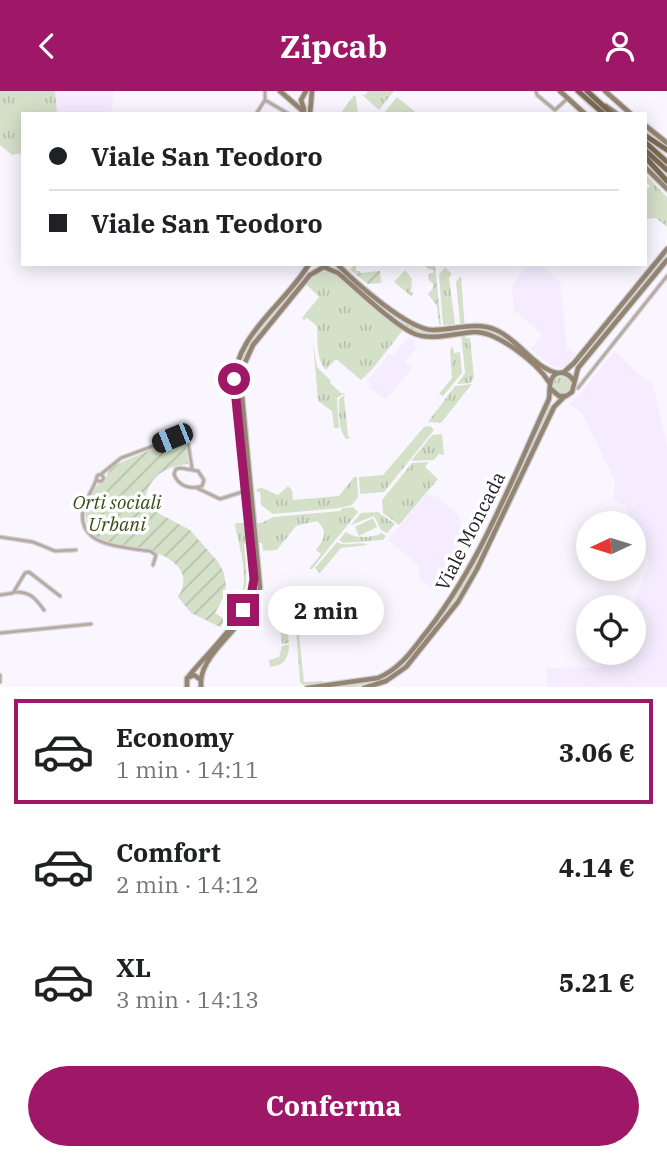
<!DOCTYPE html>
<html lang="it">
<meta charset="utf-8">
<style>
body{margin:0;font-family:"IBM Plex Serif",serif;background:#f6f6f6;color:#202124;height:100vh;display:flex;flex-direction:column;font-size:26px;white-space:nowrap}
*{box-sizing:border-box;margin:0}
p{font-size:23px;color:#757577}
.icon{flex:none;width:38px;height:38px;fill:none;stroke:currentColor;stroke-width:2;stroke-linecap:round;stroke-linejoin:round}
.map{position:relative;height:596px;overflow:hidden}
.details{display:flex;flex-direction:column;background:#fff;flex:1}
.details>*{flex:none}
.top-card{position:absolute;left:21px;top:21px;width:626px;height:154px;border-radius:0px;box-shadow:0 4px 18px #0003;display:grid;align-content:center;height:154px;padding:0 28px;background:#fff}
.needle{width:46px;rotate:266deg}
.tools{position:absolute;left:576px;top:420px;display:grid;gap:14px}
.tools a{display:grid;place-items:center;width:70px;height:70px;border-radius:50%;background:#fff;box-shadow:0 4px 18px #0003;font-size:35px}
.end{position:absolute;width:32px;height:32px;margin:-16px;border:9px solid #9f1867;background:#fff;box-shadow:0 0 0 4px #fff}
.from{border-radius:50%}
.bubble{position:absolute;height:49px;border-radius:24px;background:#fff;box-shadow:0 4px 18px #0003;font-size:23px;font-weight:800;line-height:49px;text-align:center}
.car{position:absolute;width:21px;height:42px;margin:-21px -10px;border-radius:9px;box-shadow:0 0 5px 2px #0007;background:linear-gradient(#222 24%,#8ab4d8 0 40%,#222 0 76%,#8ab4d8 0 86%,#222 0)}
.top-card b{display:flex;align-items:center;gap:24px;height:66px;font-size:26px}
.top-card b+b{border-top:2px solid #e0e0e0}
.top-card i{width:18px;height:18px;background:#202124}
ul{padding:12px 0 0;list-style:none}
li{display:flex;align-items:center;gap:21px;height:105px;margin:0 14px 10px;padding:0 14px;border:4px solid transparent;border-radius:0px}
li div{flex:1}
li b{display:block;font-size:26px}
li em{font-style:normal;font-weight:800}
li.selected{border-color:#9f1867}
li>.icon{width:63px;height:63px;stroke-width:1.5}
.action{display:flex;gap:14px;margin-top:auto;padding:14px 28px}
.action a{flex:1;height:80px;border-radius:42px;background:#9f1867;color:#fff;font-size:28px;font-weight:800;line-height:80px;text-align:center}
header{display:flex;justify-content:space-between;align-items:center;height:91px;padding:0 28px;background:#9f1867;color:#fff;font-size:32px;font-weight:800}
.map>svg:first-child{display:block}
.built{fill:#f5edff}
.grass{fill:url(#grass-tufts)}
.garden{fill:url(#garden-furrows)}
.pitch{fill:#d5e0c9}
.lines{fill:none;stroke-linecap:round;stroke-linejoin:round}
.street-casing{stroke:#d4d0d8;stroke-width:5}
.secondary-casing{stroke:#d4d0d8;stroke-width:7}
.primary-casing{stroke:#d4d0d8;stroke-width:8}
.street{stroke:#b5aa9d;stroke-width:2.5}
.secondary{stroke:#948571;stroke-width:4.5}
.primary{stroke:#7c6a52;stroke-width:5}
.route{stroke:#9f1867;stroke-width:9}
.labels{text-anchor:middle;stroke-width:7;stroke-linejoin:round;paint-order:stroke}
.park-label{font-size:19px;font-style:italic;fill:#374c18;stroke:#fff}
.street-label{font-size:19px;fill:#252129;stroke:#fff}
</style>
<header><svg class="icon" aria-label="back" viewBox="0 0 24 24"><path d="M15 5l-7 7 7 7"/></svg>Zipcab<svg class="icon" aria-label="person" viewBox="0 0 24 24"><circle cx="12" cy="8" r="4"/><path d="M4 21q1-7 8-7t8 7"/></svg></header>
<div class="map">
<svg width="667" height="597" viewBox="0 0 667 597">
<defs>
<pattern id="grass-tufts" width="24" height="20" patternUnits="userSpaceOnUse" patternTransform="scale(1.75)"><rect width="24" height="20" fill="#d5e0c9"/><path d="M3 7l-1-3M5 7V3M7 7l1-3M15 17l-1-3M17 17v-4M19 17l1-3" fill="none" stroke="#b7c0ad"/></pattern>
<pattern id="garden-furrows" width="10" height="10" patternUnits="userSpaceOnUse" patternTransform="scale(1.75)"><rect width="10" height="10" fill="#d5e0c9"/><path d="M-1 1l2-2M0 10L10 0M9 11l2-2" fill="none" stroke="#b7c0ad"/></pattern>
</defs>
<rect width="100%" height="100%" fill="#faf6ff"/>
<path class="built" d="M0 0H114L111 21 108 23H23V62Z
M542 175 560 191 567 257 576 262 566 275 561 277 550 274 530 258 542 244 517 221 514 222 512 196 517 188 526 176Z
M409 245 416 251 414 254 418 256 405 271 412 277 386 309 368 296 371 293 367 290 389 263 393 265Z
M617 261 643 287 653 293 667 355V596H547V577L601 576V562H634L632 516 649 474 648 467 625 415 613 409 615 390 581 321 569 313 579 304 613 262Z
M427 402 432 406 436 405 459 424 462 445 466 450 458 470 439 502 420 489 418 474 388 449Z"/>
<path class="grass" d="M0 0H55L57 23H23V62L12 64 0 54Z
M368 0H394L379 19 361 3 365 4Z
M354 4 356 6 358 23H340Z
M397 6 418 23H383Z
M646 84 667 106V136L656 127 646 128V100L650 95 646 91Z
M667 162V165L575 276V275Z
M445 176 452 183 449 187 455 233 443 234 439 184Z
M338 179 410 235 424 241 452 239V242L427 243 410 238Z
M405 179 412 188 411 201 413 202 411 205 394 191Z
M323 180 334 183 403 239 374 276 361 289 336 268 326 279C316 268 318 250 317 235L307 227 304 229 302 227 319 206 306 193 317 182Z
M306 183 250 253 240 275 238 296 247 398C242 373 233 296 239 273 245 250 288 199 306 183Z
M461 185 465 238 483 237 498 242 543 279C515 263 503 235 465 241V247H470L474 287 470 292 457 293 465 282 456 191Z
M313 251 317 276 331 290 330 292 341 302H345L337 307 339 337H334L332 320 318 310Z
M453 255 454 262 460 261 462 282 443 305 439 303 452 287 450 259Z
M553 294a9 9 0 1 1 18 0a9 9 0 1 1-18 0Z
M472 293 441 332 428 331 455 295Z
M346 303 344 306 348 345 350 347 346 348C338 338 339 322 339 308Z
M549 314 552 315C514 396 482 481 425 551 414 563 405 576 391 585 372 597 346 597 323 597L367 592 390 583 405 571 440 529 469 484Z
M430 335 434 339 384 401 360 403 359 386 383 384 424 336Z
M442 343 444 364 439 363 434 369 411 370 432 344Z
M429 371 425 376 438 388 399 434 383 422 382 409 412 372Z
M354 386H357L358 406 352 414 340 417 273 423 261 414 260 401H257V398L262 397 278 404 288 395 292 399 293 409 339 405Z
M353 416 358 421 312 478H309L321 463 316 459C325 447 328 441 317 430L296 435 277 459 263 460 262 452 244 453C247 485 252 508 225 529 230 521 237 512 241 504 249 484 239 455 235 435L236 432H261L273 426 340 420 343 417Z
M378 421 395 433 387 442 381 439 374 425 351 434 361 422Z
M346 441C356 448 371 447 382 442L386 445 383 449 343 452 339 449Z
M337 451C347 457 358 449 368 454L341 457 320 482 315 477Z
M285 517 289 552 282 553 279 524Z
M295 524H297L304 591 323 590V592L303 594 300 591Z
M289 554C289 568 283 575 270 576L269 569 279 566 282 555Z"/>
<path class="garden" d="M354 173H356V180H360V182L380 180 381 192 368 193 350 179Z
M425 173 435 174 441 234H439L437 215 428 203 433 198V193L428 188 429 183 433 182 434 179 428 178Z
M175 348H181L186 353 188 373C165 375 148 386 145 410L160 423 190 439 219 472 224 482 226 495 224 505 215 522 226 529 220 536 191 522 178 506C184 497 186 486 179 477 154 445 92 467 86 428 84 419 88 403 97 395 101 391 102 394 105 388 108 383 109 379 113 375Z"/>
<path class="pitch" d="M373 427 377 436 359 445 355 436Z"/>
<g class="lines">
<defs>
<path id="street" d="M536 0 537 4 555 19 568 7
M265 9 289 23
M256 23 265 9V0
M578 297 667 185
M181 377 198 380 204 389 202 395C190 399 178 395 174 383L176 378Z
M96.5 387a3.5 3.5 0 1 1 7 0a3.5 3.5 0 1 1-7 0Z
M100 384 121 367 177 346 188 352 192 377
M96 389C93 399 85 408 83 419 77 457 126 456 150 460L156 464 153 474
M197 397 220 408 245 400
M0 446 33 451 55 460 76 459
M15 501C31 501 35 507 44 519
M0 504 13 502 25 482 29 481 60 505
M0 542 91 533
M0 584V591"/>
<path id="secondary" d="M280 0 304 21
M560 0 585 23
M605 0 631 23
M606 15 617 23
M304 18 301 9 306 0
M310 23 312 0
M646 35 667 52
M646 77 667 98
M337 173C355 191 408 239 433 239 454 239 476 230 496 239 519 249 533 276 557 282
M326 177 338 182C356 197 395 235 415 243 434 250 455 242 474 241 497 240 537 272 549 291
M564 281 574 272 667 158
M551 298 559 305H566L572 301 578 277 667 169
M189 585C210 559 252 522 254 488L234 297C232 245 285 214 309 173
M201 589C204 558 252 531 260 497L241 295 242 278 253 254 310 184 329 173
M187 597V587L194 584 201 589V597
M307 597 378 587C397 579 409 564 421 548 479 477 511 390 549 308 550 302 549 295 551 290 555 277 568 281 574 290
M364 597 386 590 406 576 458 511 477 478 554 316 564 306"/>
<path id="primary" d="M578 0 604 23
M587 0 612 23
M646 45 667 59
M646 52 667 71
M646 60 667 79
M646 67 667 90"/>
</defs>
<use href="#street" class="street-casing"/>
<use href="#secondary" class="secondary-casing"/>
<use href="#primary" class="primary-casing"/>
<use href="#street" class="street"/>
<use href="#secondary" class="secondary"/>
<use href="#primary" class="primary"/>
</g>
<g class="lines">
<path class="route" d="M234 288 254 488 251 505 243 519"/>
</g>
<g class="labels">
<g class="park-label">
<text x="117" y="418">Orti sociali<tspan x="117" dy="22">Urbani</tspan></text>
</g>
<g class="street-label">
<text transform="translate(470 440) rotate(-63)" y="7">Viale Moncada</text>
</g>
</g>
</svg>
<div class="tools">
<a><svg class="needle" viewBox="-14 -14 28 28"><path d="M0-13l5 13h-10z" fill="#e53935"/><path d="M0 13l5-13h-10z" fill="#757577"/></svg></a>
<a><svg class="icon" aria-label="locate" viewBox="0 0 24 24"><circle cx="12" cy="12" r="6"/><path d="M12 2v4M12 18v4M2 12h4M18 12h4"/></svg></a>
</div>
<i class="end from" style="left:234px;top:288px"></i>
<i class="end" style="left:243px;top:519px"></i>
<div class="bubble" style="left:268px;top:495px;width:116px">2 min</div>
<i class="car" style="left:172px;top:347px;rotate:248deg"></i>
<div class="top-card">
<b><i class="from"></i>Viale San Teodoro</b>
<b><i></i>Viale San Teodoro</b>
</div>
</div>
<section class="details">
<ul>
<li class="selected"><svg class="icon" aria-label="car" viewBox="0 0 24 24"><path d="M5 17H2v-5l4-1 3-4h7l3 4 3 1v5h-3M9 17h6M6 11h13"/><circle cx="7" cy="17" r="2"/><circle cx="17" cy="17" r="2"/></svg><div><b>Economy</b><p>1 min · 14:11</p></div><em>3.06 €</em></li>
<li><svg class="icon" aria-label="car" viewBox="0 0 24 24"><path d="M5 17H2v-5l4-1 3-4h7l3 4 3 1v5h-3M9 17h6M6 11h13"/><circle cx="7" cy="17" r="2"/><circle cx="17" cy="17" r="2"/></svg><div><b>Comfort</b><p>2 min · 14:12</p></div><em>4.14 €</em></li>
<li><svg class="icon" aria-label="car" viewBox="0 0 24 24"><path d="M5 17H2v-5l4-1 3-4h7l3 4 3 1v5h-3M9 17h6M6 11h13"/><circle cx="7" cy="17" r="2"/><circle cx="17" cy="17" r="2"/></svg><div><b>XL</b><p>3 min · 14:13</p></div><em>5.21 €</em></li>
</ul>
<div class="action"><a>Conferma</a></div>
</section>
